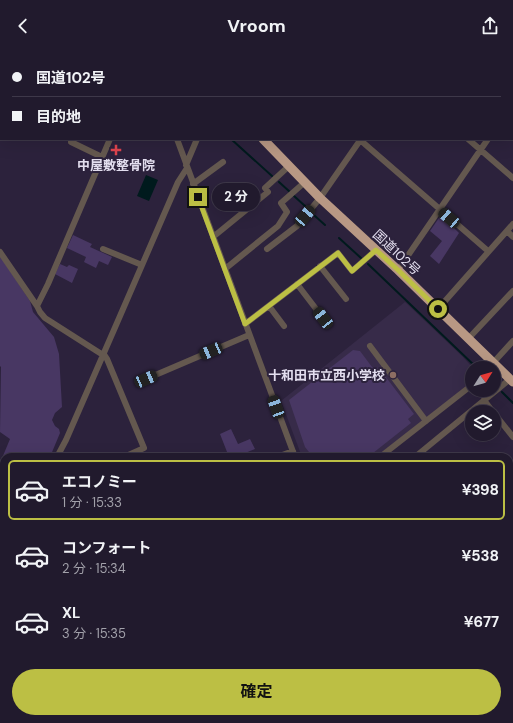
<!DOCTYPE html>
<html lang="ja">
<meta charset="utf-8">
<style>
body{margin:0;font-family:"DM Sans","Noto Sans JP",sans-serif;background:#2d2739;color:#f1f3f6;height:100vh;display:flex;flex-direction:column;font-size:15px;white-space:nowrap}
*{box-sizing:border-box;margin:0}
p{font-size:13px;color:#a2a1aa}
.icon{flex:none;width:22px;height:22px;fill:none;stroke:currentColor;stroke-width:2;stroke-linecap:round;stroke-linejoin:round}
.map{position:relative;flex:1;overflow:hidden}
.panel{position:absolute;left:0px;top:401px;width:513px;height:270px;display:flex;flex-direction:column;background:#211a2d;border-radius:12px 12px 0 0;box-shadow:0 4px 16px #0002,0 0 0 1px #3e3849}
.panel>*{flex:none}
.guide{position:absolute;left:0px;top:0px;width:513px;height:88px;box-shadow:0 4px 16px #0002,0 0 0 1px #3e3849;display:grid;align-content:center;height:88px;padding:0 12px;background:#211a2d}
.needle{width:26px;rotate:53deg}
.buttons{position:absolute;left:465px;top:309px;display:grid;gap:8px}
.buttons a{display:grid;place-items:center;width:36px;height:36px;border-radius:50%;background:#211a2d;box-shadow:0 4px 16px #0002,0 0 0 1px #3e3849;font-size:20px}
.end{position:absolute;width:18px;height:18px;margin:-9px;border:5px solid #bcbf44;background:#111;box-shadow:0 0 0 2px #111}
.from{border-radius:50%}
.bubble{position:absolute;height:28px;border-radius:14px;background:#211a2d;box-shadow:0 4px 16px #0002,0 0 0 1px #3e3849;font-size:13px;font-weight:700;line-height:28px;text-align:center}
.car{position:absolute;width:12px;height:24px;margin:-12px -6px;border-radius:5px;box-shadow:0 0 3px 1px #0007;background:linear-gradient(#222 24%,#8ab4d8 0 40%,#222 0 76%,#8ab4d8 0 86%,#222 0)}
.guide b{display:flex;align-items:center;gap:14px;height:38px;font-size:15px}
.guide b+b{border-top:1px solid #3e3849}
.guide i{width:10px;height:10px;background:#f1f3f6}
ul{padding:7px 0 0;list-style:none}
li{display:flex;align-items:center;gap:12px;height:60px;margin:0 8px 6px;padding:0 4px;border:2px solid transparent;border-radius:6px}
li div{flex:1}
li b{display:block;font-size:15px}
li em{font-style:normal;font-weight:700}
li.active{border-color:#bcbf44}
li>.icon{width:36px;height:36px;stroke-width:1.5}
.button{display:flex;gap:8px;margin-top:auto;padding:8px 12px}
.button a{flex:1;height:46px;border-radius:24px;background:#bcbf44;color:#111;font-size:16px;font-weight:700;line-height:46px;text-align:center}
header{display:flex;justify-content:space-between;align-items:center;height:52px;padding:0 12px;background:#211a2d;font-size:18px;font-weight:700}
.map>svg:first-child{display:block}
.built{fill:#372b49}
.green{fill:#483763}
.water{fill:#001a1d}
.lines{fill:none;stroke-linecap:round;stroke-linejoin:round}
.stream{stroke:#001a1d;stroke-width:2}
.minor{stroke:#64584f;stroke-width:6}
.highway{stroke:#b89884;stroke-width:9}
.route{stroke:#bcbf44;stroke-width:5}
.health-dot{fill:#e0444e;stroke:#2c223c;stroke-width:1.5}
.education-dot{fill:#8d6e63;stroke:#2c223c;stroke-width:1.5}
.labels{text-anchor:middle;stroke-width:4;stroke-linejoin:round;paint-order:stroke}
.poi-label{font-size:13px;font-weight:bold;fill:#e3deef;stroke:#2c223c}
.street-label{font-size:13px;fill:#e3deef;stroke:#2c223c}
</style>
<header><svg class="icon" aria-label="back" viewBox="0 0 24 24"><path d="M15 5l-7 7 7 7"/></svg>Vroom<svg class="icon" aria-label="share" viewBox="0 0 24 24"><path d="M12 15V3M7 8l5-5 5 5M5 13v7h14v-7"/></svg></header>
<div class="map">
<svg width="513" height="671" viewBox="0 0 513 671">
<rect width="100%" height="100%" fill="#2c223c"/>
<path class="built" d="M405 250 462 304 473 316H472V330L376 405H302L281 349Z"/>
<path class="green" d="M441 163 459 181 439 212 430 204 442 189 430 179Z
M73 183 92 192 90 195 112 205 108 213 99 209 96 216 84 210 86 205 67 196Z
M0 204 30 249 33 260 54 285 59 302 62 355 55 361 52 368 55 374 59 377 60 381 50 405H4V466L0 470V411L10 387 0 380 1 315 0 314Z
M60 212 67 215 69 213 78 217 72 231 55 222Z
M353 298 360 299 372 315 379 316 414 362 408 367 411 371 368 405H313L305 395 289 348Z
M231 377 238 392 250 387 255 397 235 405H229L220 382Z
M513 477V536L509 531V480Z"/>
<path class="water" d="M146 123 158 128 149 149 137 144Z"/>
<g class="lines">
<path class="stream" d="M231 87 272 124
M279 130 290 140
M294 144 305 154
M315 164 325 173
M339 186 361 206
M368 212 477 316
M494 332 495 334
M502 340 513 351"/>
<path class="minor" d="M260 0 261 1
M370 0 371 1
M481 0 483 1
M151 1V0
M182 1V0
M293 1V0
M420 1V0
M512 27 513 28
M512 52 513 50
M512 57H513
M72 87 71 90 102 105
M177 87 295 405
M359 87 488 199
M468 87 513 126
M186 113 197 87
M193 132 223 110
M507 179 513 185
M213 185 268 140 265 136 289 114
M103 197 142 213
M267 197 297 174 320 146 361 87
M0 200 37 254
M320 214 346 247
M225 217 278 174 287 160 281 151 305 130
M398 218 488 87
M297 232 323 266
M269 254 284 274
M438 257 513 172
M245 272 338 201 352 219 376 198
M468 287 513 239
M370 294 426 369
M103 301 107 307 144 396 124 405
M103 303 45 266 40 260 37 254 48 232 110 87
M493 311 513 289
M146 327 249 283
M484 348 493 360
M494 361 513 385
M57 405 66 388 120 264 178 130 187 116
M277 405 293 399
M380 405 472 333
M415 405 510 327
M509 460 511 458
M0 473 4 469
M509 537 513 542
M0 574 4 572
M509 631 513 628
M0 636 4 634
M0 662 4 660
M144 667 145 671
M176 667 179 671
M77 671 80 667
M383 671 393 668
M459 671 464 667"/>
<path class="highway" d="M103 0 105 1
M263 87 320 146 398 218 513 330"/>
</g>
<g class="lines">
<path class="route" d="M198 145 245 272 338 201 352 219 376 198 398 218 438 257"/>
</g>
<path class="health-dot" d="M114 92h4v4h4v4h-4v4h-4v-4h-4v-4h4z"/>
<circle class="education-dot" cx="393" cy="323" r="4"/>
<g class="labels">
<g class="poi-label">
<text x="116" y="118">中屋敷整骨院</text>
<text x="385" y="328" text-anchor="end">十和田市立西小学校</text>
</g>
<g class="street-label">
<text transform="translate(397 200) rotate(43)" y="5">国道102号</text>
</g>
</g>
</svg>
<div class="buttons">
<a><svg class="needle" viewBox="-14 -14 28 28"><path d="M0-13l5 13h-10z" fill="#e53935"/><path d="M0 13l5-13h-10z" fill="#a2a1aa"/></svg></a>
<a><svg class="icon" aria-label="layers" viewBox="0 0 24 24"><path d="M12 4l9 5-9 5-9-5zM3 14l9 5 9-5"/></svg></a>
</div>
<i class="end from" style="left:438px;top:257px"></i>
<i class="end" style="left:198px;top:145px"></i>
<div class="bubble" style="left:212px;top:131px;width:48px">2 分</div>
<i class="car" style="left:305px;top:164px;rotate:40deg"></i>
<i class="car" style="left:449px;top:166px;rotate:311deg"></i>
<i class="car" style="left:323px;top:266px;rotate:322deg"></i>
<i class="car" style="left:211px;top:299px;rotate:247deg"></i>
<i class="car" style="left:146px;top:327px;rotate:67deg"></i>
<i class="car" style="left:276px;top:355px;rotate:340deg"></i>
<div class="guide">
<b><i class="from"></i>国道102号</b>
<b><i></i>目的地</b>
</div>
<section class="panel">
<ul>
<li class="active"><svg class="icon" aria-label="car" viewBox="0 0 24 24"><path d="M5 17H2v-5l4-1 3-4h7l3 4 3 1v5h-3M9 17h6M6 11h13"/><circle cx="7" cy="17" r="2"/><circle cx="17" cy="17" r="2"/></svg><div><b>エコノミー</b><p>1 分 · 15:33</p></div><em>¥398</em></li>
<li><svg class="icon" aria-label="car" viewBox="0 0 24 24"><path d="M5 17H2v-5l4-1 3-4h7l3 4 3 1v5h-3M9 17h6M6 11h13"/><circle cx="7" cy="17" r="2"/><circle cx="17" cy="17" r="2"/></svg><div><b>コンフォート</b><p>2 分 · 15:34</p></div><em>¥538</em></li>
<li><svg class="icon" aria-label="car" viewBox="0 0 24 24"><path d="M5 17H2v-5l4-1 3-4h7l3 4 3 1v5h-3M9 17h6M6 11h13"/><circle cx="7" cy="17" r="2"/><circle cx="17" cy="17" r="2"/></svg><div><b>XL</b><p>3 分 · 15:35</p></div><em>¥677</em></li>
</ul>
<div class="button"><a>確定</a></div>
</section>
</div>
